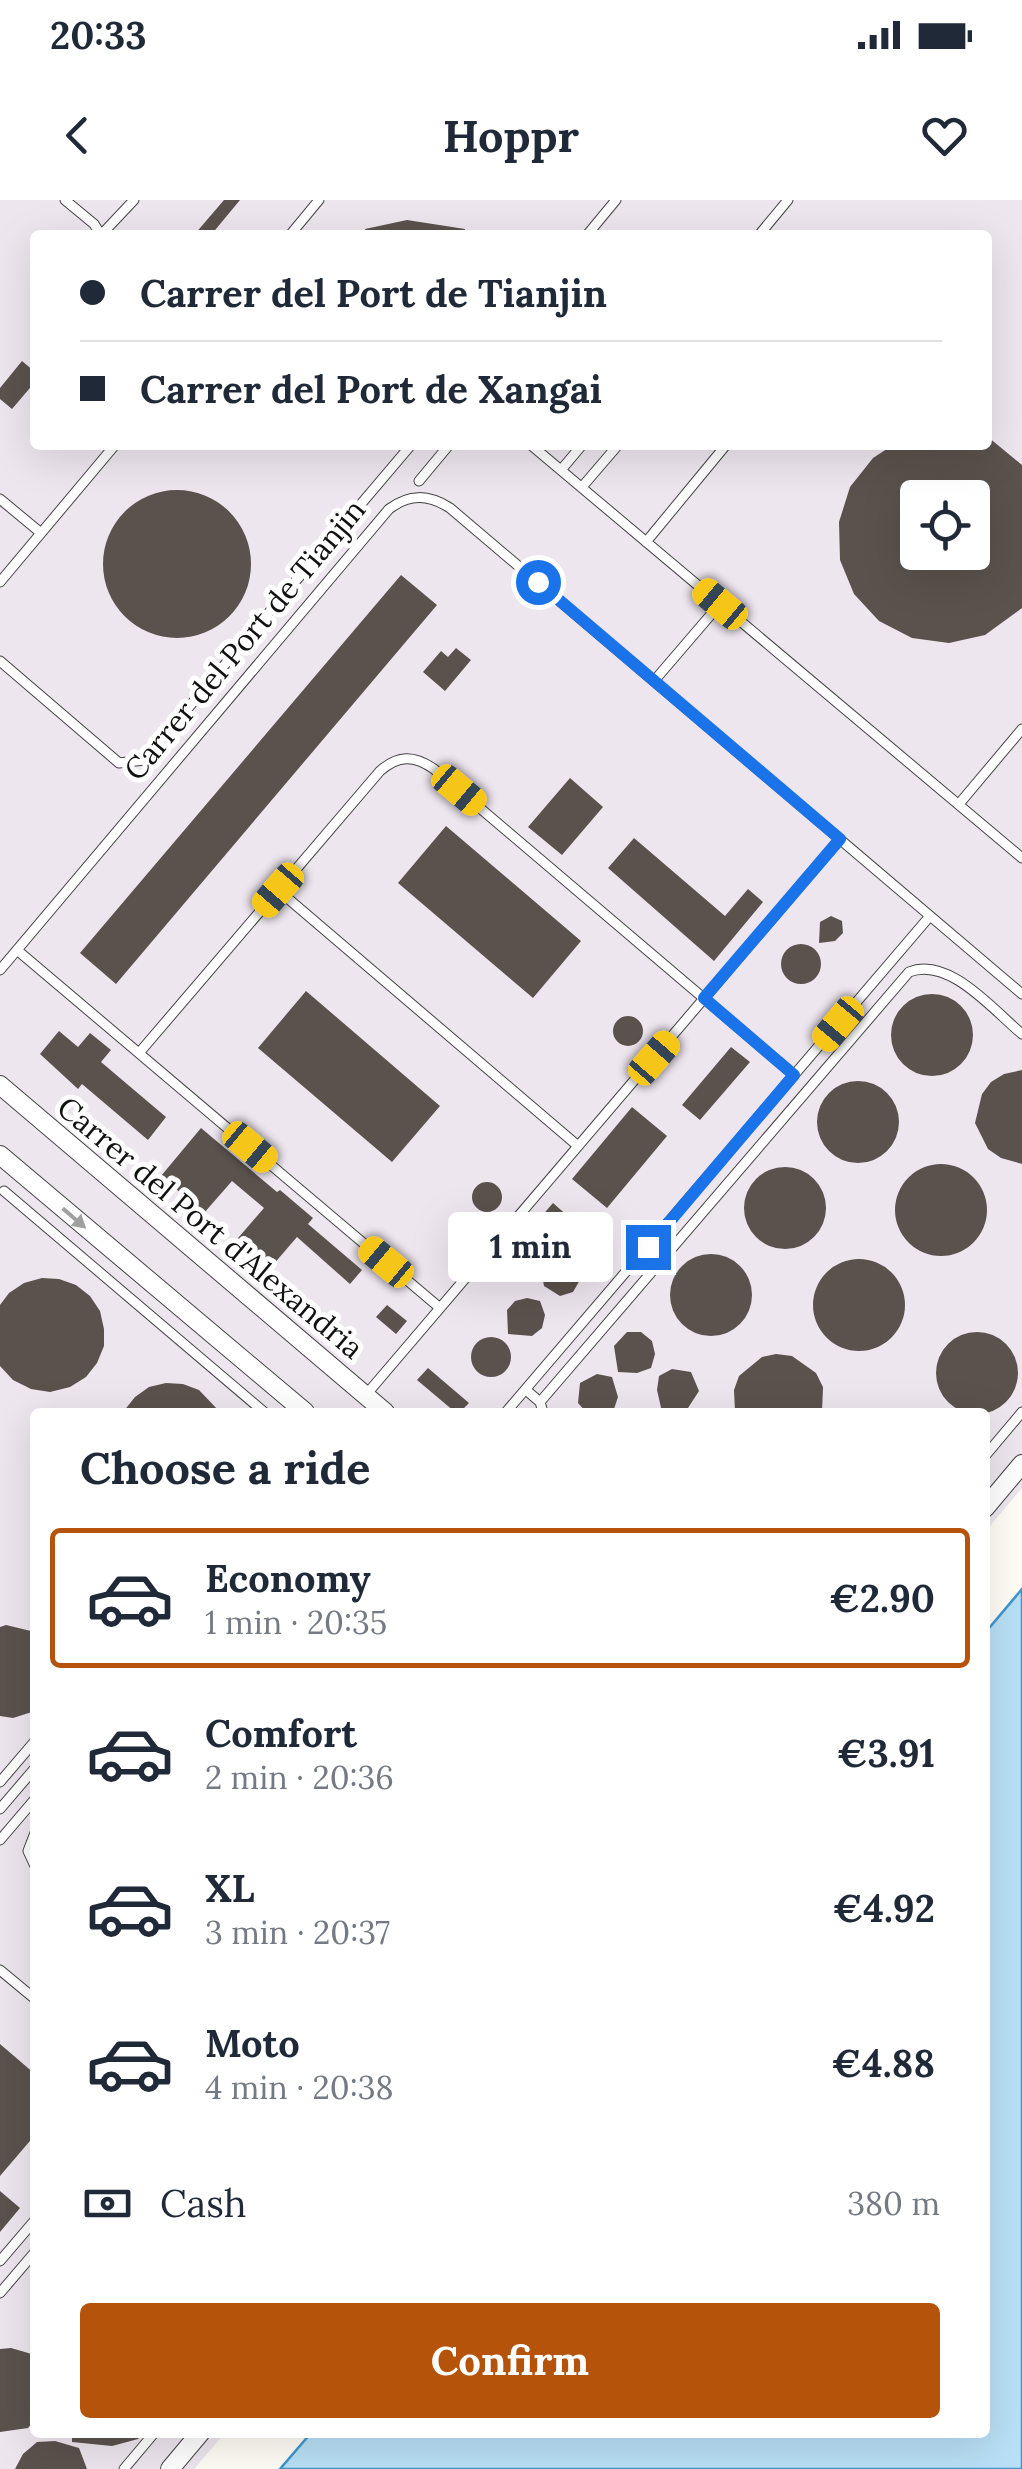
<!DOCTYPE html>
<meta charset="utf-8">
<style>
body{margin:0;font-family:Lora,serif;background:#f6f6f7;color:#1f2937;height:100vh;display:flex;flex-direction:column;font-size:38px;white-space:nowrap}
*{box-sizing:border-box;margin:0}
p{font-size:32px;color:#747a83}
.icon{flex:none;width:55px;height:55px;fill:none;stroke:currentColor;stroke-width:2;stroke-linecap:round;stroke-linejoin:round}
.map{position:relative;flex:1;overflow:hidden}
.sheet{position:absolute;left:30px;top:1208px;width:960px;height:1030px;display:flex;flex-direction:column;background:#fff;border-radius:10px;box-shadow:0 10px 40px #0002}
.sheet>*{flex:none}
.guide{position:absolute;left:30px;top:30px;width:962px;height:220px;border-radius:10px;box-shadow:0 10px 40px #0002;display:grid;align-content:center;height:220px;padding:0 50px;background:#fff}
.controls{position:absolute;left:900px;top:280px;display:grid;gap:20px}
.controls a{display:grid;place-items:center;width:90px;height:90px;border-radius:10px;background:#fff;box-shadow:0 10px 40px #0002;font-size:50px}
.end{position:absolute;width:45px;height:45px;margin:-22px;border:12px solid #1a73e8;background:#fff;box-shadow:0 0 0 5px #fff}
.from{border-radius:50%}
.bubble{position:absolute;height:70px;border-radius:10px;background:#fff;box-shadow:0 10px 40px #0002;font-size:32px;font-weight:700;line-height:70px;text-align:center}
.car{position:absolute;width:30px;height:60px;margin:-30px -15px;border-radius:12px;box-shadow:0 0 8px 2px #0007;background:linear-gradient(#f5c518 24%,#345 0 40%,#f5c518 0 76%,#345 0 86%,#f5c518 0)}
.guide b{display:flex;align-items:center;gap:35px;height:95px;font-size:38px}
.guide b+b{border-top:2px solid #e0e1e3}
.guide i{width:25px;height:25px;background:#1f2937}
ul{padding:0;list-style:none}
li{display:flex;align-items:center;gap:30px;height:140px;margin:0 20px 15px;padding:0 30px;border:5px solid transparent;border-radius:10px}
li div{flex:1}
li b{display:block;font-size:38px}
li em{font-style:normal;font-weight:700}
li.active{border-color:#b45309}
li>.icon{width:90px;height:90px;stroke-width:1.5}
h2{padding:0 50px;font-size:45px;line-height:120px}
.pay{display:flex;align-items:center;gap:25px;height:110px;padding:0 50px;font-size:38px}
.pay p{margin-inline-start:auto}
.button{display:flex;gap:20px;margin-top:auto;padding:20px 50px}
.button a{flex:1;height:115px;border-radius:10px;background:#b45309;color:#fff;font-size:40px;font-weight:700;line-height:115px;text-align:center}
.status{display:flex;justify-content:space-between;align-items:center;height:70px;padding:0 50px;background:#fff;direction:ltr}
.status svg{height:28px;fill:currentColor}
header{display:flex;justify-content:space-between;align-items:center;height:130px;padding:0 50px;background:#fff;font-size:45px;font-weight:700}
.map>svg:first-child{display:block}
.industrial{fill:#eee6ef;fill-rule:evenodd}
.water{fill:#b9e0f7;stroke:#3f96cf;stroke-width:2.5}
.building{fill:#5a524d;fill-rule:evenodd}
.lines{fill:none;stroke-linecap:round;stroke-linejoin:round}
.service-casing{stroke:#444;stroke-width:11}
.minor-casing{stroke:#444;stroke-width:20}
.service{stroke:#fff;stroke-width:9}
.minor{stroke:#fff;stroke-width:18}
.oneway{fill:#a0a0a0}
.route{stroke:#1a73e8;stroke-width:12}
.labels{text-anchor:middle;stroke-width:10;stroke-linejoin:round;paint-order:stroke}
.street-label{font-size:30px;fill:#111;stroke:#fff}
</style>
<div class="status"><b>20:33</b><svg viewBox="0 0 49 12"><path d="M0 12V9h3v3zM5 12V6h3v6zM10 12V3h3v9zM15 12V0h3v12zM26 1h20v11H26zM47 4h2v5h-2z"/></svg></div>
<header><svg class="icon" aria-label="back" viewBox="0 0 24 24"><path d="M15 5l-7 7 7 7"/></svg>Hoppr<svg class="icon" aria-label="heart" viewBox="0 0 24 24"><path d="M12 20l-8-8c-3-5 5-10 8-4 3-6 11-1 8 4z"/></svg></header>
<div class="map">
<svg width="1022" height="2269" viewBox="0 0 1022 2269">
<rect width="100%" height="100%" fill="#fffdf5"/>
<path class="industrial" d="M0 0H1022V1288L985 1332V1212H35V2232L225 2233 194 2269H0ZM35 35H988V245H35ZM918 298H972V352H918Z"/>
<path class="water" d="M1022 1389V2269H280L311 2233 985 2232V1433Z"/>
<path class="building" d="M224 0H240L211 35H194Z
M407 20 465 29 464 35H366L365 29Z
M22 161 35 172V182L12 209 0 199V188Z
M988 237 1022 265V408L985 435 949 443 912 438 879 421 854 394 840 360 839 322 850 287 873 258 893 245H988ZM918 298H972V352H918Z
M103 364a74 74 0 1 1 148 0a74 74 0 1 1-148 0Z
M401 375 437 405 116 784 80 753Z
M456 448 471 460 445 491 423 472 441 451 448 457Z
M570 578 603 607 562 655 528 627Z
M446 626 581 741 533 798 398 683Z
M634 638 725 716 748 689 763 702 714 761 608 668Z
M831 716 842 721 843 733 835 741 819 743 820 722Z
M781 764a20 20 0 1 1 40 0a20 20 0 1 1-40 0Z
M306 791 440 906 392 962 258 848Z
M891 835a41 41 0 1 1 82 0a41 41 0 1 1-82 0Z
M613 831a15 15 0 1 1 30 0a15 15 0 1 1-30 0Z
M59 831 78 847 90 833 111 850 101 862 166 917 148 940 82 884 78 889 40 854Z
M731 847 750 862 700 920 682 905Z
M1022 870V964L1001 958 988 949 975 923 982 894 991 882 1004 874Z
M817 922a41 41 0 1 1 82 0a41 41 0 1 1-82 0Z
M632 907 667 936 607 1008 572 979Z
M201 928 277 992 280 990 313 1018 308 1024 362 1070 350 1084 297 1037 272 1066 238 1038 264 1008 232 981 204 1013 161 976Z
M895 1010a46 46 0 1 1 92 0a46 46 0 1 1-92 0Z
M744 1008a41 41 0 1 1 82 0a41 41 0 1 1-82 0Z
M472 997a15 15 0 1 1 30 0a15 15 0 1 1-30 0Z
M553 1003 569 1017 526 1066H521L508 1055Z
M670 1095a41 41 0 1 1 82 0a41 41 0 1 1-82 0Z
M562 1057 578 1067 580 1080 573 1092 560 1096 544 1086 539 1059Z
M813 1105a46 46 0 1 1 92 0a46 46 0 1 1-92 0Z
M42 1078 59 1079 76 1085 90 1096 100 1111 104 1129V1146L97 1163 86 1177 70 1187 50 1192 31 1189 13 1180 0 1166V1105L9 1093 24 1083Z
M527 1098 540 1101 545 1115 542 1128 532 1136 508 1134 507 1110 515 1101Z
M387 1105 407 1121 396 1134 376 1117Z
M936 1173a41 41 0 1 1 82 0a41 41 0 1 1-82 0Z
M627 1132H641L652 1141 655 1154 651 1168 637 1173 618 1172 614 1146Z
M471 1157a20 20 0 1 1 40 0a20 20 0 1 1-40 0Z
M776 1154 792 1156 816 1173 823 1187 822 1212H735L734 1190 739 1176 762 1157Z
M428 1168 469 1203 460 1212H455L417 1180Z
M672 1169 691 1172 699 1191 688 1208 662 1212 657 1190 659 1176Z
M597 1174 612 1177 618 1197 613 1212H586L578 1203 580 1183Z
M166 1183 183 1184 199 1190 220 1212H123L135 1197 149 1187Z
M6 1425 35 1432V1511L13 1518 0 1516V1427Z
M0 1844 35 1874V1935L0 1976Z
M0 1991 20 2008 0 2032Z
M11 2148 35 2155V2220L28 2228 0 2232V2149Z
M72 2232H144L138 2239 112 2246 72 2242Z
M55 2241 79 2248 87 2269H15L23 2254 37 2242Z"/>
<g class="lines">
<defs>
<path id="service" d="M65 0 94 24 101 35
M101 35 134 0
M290 35 319 0
M587 35 616 0
M759 35 788 0
M531 245 1022 658
M561 270 582 245
M419 281 449 245
M582 287 618 245
M0 299 41 333
M646 342 726 245
M0 382 115 245
M0 461 119 563 144 560 411 245
M654 481 720 404
M959 604 1022 529
M278 690 578 946
M17 750 440 1108
M0 770 389 309C409 294 428 294 450 308L1022 794
M139 853 380 571C398 555 414 555 434 569L794 875
M4 991 264 1212
M526 1190 540 1202 543 1212
M365 1196 840 639
M540 1202 909 772C949 756 993 810 1022 834
M506 1212 930 716
M985 1256 1022 1212
M0 1582 35 1541
M0 1609 35 1568
M35 1633 28 1651 35 1666
M0 1640 35 1599
M0 1770 35 1799
M0 2061 35 2020
M0 2093 35 2052
M124 2269 155 2232"/>
<path id="minor" d="M0 885 385 1212
M0 955 305 1212
M985 1308 1022 1264
M170 2269 201 2232"/>
</defs>
<use href="#service" class="service-casing"/>
<use href="#minor" class="minor-casing"/>
<use href="#service" class="service"/>
<use href="#minor" class="minor"/>
</g>
<defs><path id="oneway-solid" d="M-6-.8H1V-3.2L6.5 0L1 3.2V.8H-6Z" transform="scale(2.5)"/></defs>
<use class="oneway" href="#oneway-solid" transform="translate(74 1018) rotate(41)"/>
<g class="lines">
<path class="route" d="M538 382 840 639 704 798 794 875 648 1047"/>
</g>
<g class="labels">
<g class="street-label">
<text transform="translate(245 440) rotate(-50)" y="10">Carrer del Port de Tianjin</text>
<text transform="translate(210 1028) rotate(40)" y="10">Carrer del Port d'Alexandria</text>
</g>
</g>
</svg>
<div class="controls">
<a><svg class="icon" aria-label="locate" viewBox="0 0 24 24"><circle cx="12" cy="12" r="6"/><path d="M12 2v4M12 18v4M2 12h4M18 12h4"/></svg></a>
</div>
<i class="end from" style="left:538px;top:382px"></i>
<i class="end" style="left:648px;top:1047px"></i>
<div class="bubble" style="left:448px;top:1012px;width:165px">1 min</div>
<i class="car" style="left:720px;top:404px;rotate:310deg"></i>
<i class="car" style="left:459px;top:590px;rotate:130deg"></i>
<i class="car" style="left:278px;top:690px;rotate:221deg"></i>
<i class="car" style="left:838px;top:824px;rotate:220deg"></i>
<i class="car" style="left:654px;top:858px;rotate:41deg"></i>
<i class="car" style="left:250px;top:947px;rotate:130deg"></i>
<i class="car" style="left:386px;top:1062px;rotate:310deg"></i>
<div class="guide">
<b><i class="from"></i>Carrer del Port de Tianjin</b>
<b><i></i>Carrer del Port de Xangai</b>
</div>
<section class="sheet">
<h2>Choose a ride</h2>
<ul>
<li class="active"><svg class="icon" aria-label="car" viewBox="0 0 24 24"><path d="M5 17H2v-5l4-1 3-4h7l3 4 3 1v5h-3M9 17h6M6 11h13"/><circle cx="7" cy="17" r="2"/><circle cx="17" cy="17" r="2"/></svg><div><b>Economy</b><p>1 min · 20:35</p></div><em>€2.90</em></li>
<li><svg class="icon" aria-label="car" viewBox="0 0 24 24"><path d="M5 17H2v-5l4-1 3-4h7l3 4 3 1v5h-3M9 17h6M6 11h13"/><circle cx="7" cy="17" r="2"/><circle cx="17" cy="17" r="2"/></svg><div><b>Comfort</b><p>2 min · 20:36</p></div><em>€3.91</em></li>
<li><svg class="icon" aria-label="car" viewBox="0 0 24 24"><path d="M5 17H2v-5l4-1 3-4h7l3 4 3 1v5h-3M9 17h6M6 11h13"/><circle cx="7" cy="17" r="2"/><circle cx="17" cy="17" r="2"/></svg><div><b>XL</b><p>3 min · 20:37</p></div><em>€4.92</em></li>
<li><svg class="icon" aria-label="car" viewBox="0 0 24 24"><path d="M5 17H2v-5l4-1 3-4h7l3 4 3 1v5h-3M9 17h6M6 11h13"/><circle cx="7" cy="17" r="2"/><circle cx="17" cy="17" r="2"/></svg><div><b>Moto</b><p>4 min · 20:38</p></div><em>€4.88</em></li>
</ul>
<div class="pay"><svg class="icon" aria-label="cash" viewBox="0 0 24 24"><path d="M3 7h18v10H3z"/><circle cx="12" cy="12" r="2"/></svg>Cash<p>380 m</p></div>
<div class="button"><a>Confirm</a></div>
</section>
</div>
